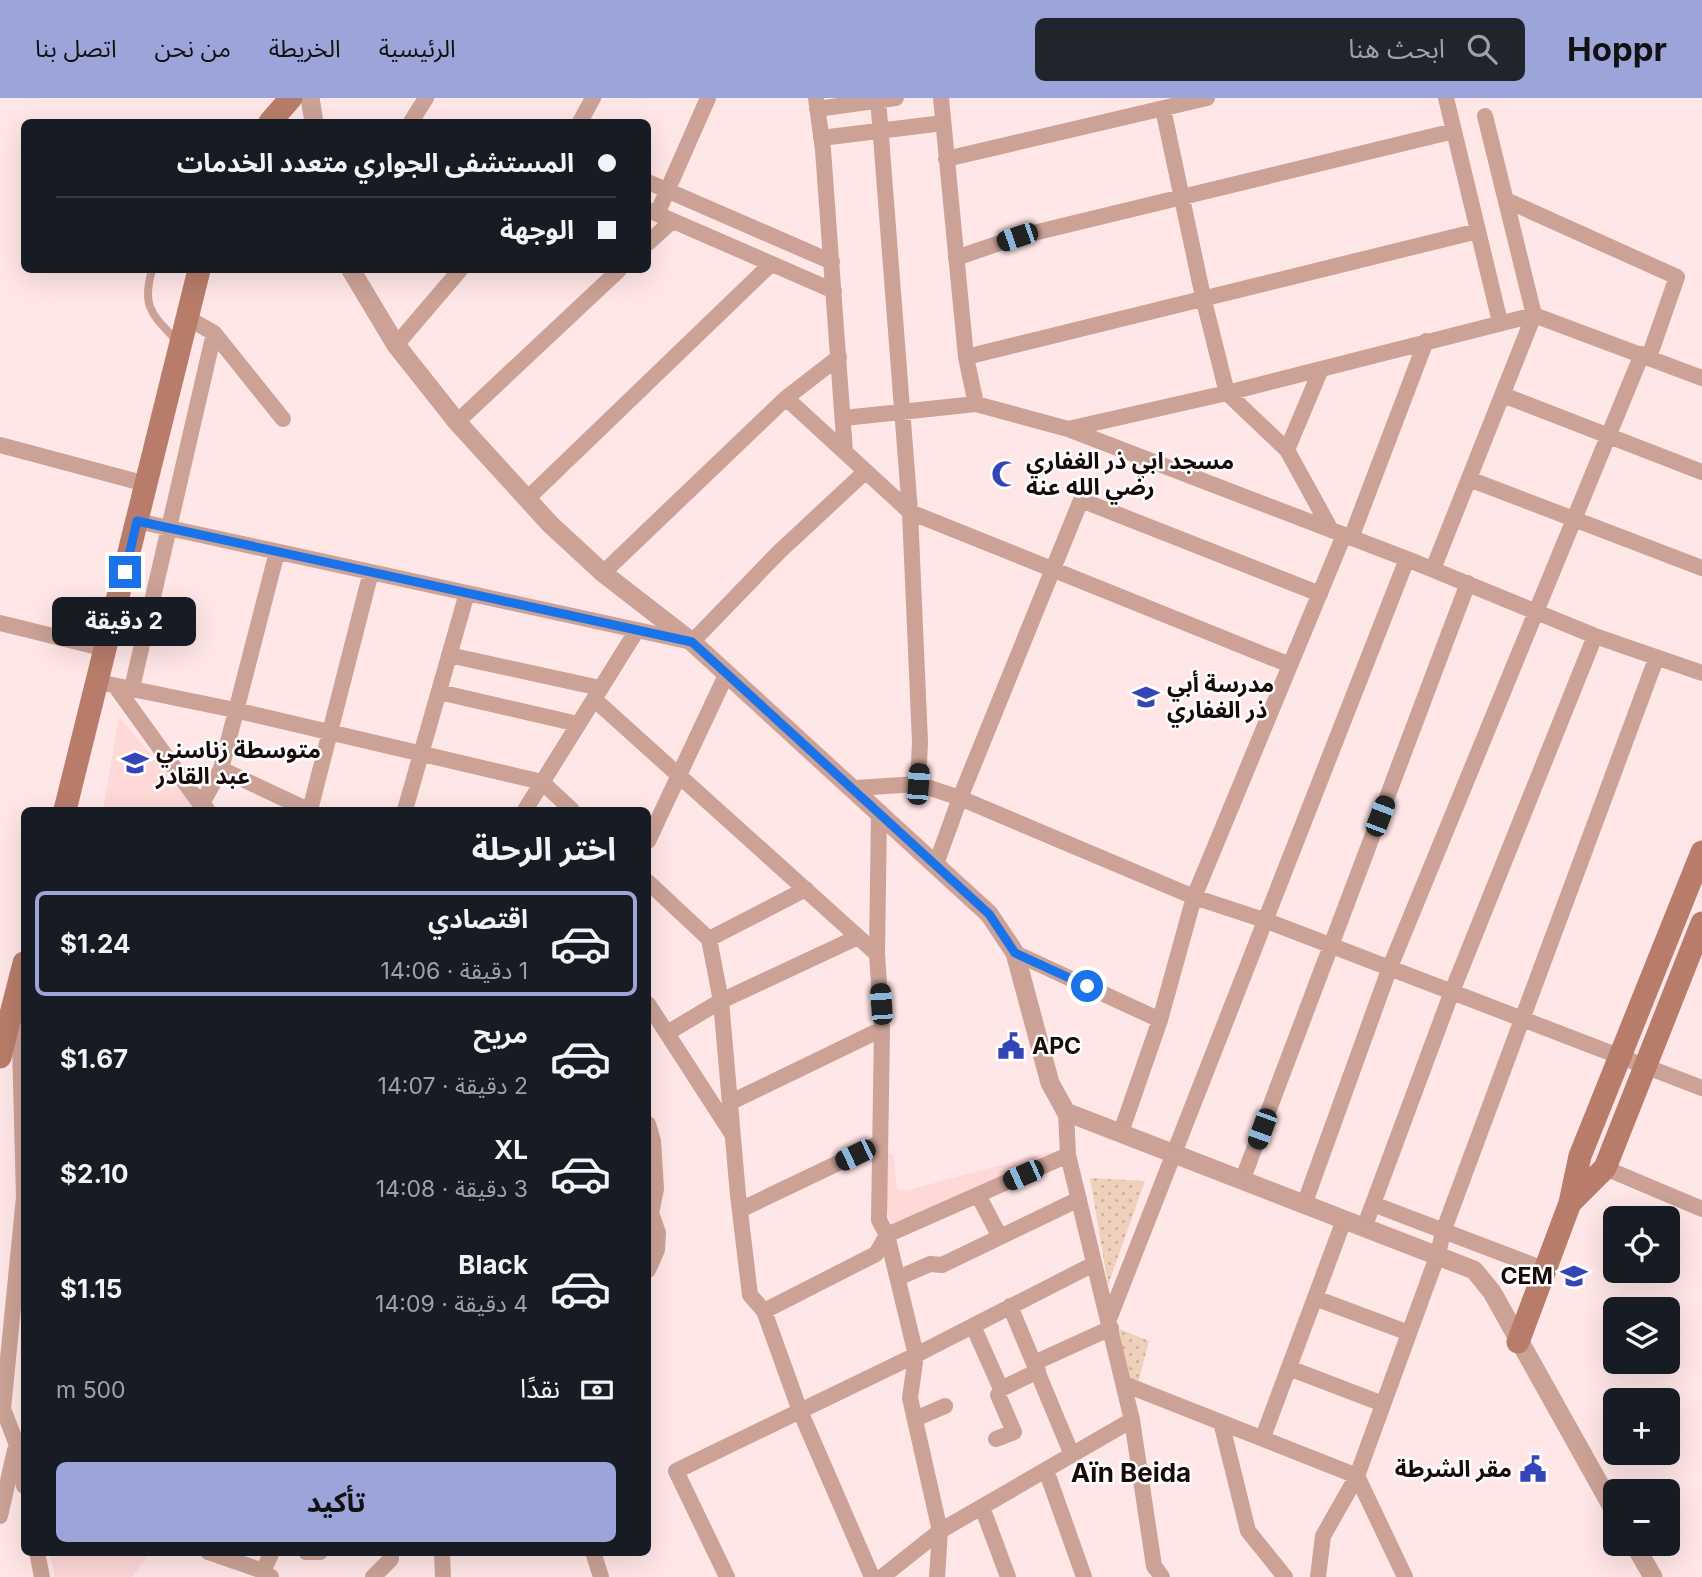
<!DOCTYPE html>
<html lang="ar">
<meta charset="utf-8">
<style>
body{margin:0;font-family:Inter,"Noto Sans Arabic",sans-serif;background:#20242c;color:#f1f3f6;direction:rtl;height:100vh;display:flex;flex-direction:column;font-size:26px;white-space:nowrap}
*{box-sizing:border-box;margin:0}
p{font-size:23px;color:#9ea1a6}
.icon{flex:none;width:38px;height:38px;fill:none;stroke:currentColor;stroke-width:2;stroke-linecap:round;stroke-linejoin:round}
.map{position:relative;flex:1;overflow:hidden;direction:ltr}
.sheet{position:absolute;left:21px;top:709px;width:630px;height:749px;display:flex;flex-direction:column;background:#171b24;border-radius:10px;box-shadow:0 7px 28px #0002;direction:rtl}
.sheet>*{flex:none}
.hud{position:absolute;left:21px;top:21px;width:630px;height:154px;border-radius:10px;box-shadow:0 7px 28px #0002;direction:rtl;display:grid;align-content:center;height:154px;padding:0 35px;background:#171b24}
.fabs{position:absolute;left:1603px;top:1108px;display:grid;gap:14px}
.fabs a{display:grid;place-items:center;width:77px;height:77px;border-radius:10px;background:#171b24;box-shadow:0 7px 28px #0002;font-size:35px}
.end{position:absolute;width:32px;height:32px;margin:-16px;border:9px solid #1a73e8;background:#fff;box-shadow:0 0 0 4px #fff}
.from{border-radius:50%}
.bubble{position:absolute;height:49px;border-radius:10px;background:#171b24;box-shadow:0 7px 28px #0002;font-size:23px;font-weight:700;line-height:49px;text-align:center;direction:rtl}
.car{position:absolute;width:21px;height:42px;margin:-21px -10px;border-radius:9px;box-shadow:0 0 5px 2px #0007;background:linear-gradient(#222 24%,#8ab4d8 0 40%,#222 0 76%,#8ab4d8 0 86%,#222 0)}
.hud b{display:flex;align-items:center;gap:24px;height:66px;font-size:26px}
.hud b+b{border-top:2px solid #363941}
.hud i{width:18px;height:18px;background:#f1f3f6}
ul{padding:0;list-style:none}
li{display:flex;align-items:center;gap:21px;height:105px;margin:0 14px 10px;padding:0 21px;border:4px solid transparent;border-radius:10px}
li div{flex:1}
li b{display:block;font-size:26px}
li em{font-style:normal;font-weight:700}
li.active{border-color:#9ca5da}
li>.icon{width:63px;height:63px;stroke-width:1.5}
h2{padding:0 35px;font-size:32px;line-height:84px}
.pay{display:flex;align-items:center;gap:18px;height:77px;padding:0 35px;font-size:26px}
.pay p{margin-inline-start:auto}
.primary-button{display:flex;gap:14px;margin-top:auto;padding:14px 35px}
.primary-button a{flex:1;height:80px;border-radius:10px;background:#9ca5da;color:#111;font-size:28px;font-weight:700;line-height:80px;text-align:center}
header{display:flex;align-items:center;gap:42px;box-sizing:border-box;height:98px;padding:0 35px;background:#9ca5da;color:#111}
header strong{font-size:33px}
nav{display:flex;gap:38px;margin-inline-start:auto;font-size:24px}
.search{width:490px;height:63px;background:#20242c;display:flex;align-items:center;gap:18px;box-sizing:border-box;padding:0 24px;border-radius:10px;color:#9ea1a6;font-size:26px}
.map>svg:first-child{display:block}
.built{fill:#ffd8d8}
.park{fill:url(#park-dots)}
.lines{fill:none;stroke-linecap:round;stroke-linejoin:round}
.service{stroke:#cba295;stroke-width:8}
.minor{stroke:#cba295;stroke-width:16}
.tertiary{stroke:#cba295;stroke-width:19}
.secondary{stroke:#b87c6a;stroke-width:23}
.route{stroke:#1a73e8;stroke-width:9}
.labels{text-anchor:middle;stroke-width:5;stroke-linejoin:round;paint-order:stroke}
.poi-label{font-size:23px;font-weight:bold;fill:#180b0c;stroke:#fff;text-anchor:start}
.quarter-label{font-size:26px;font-weight:bold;fill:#180b0c;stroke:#fff}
</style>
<header>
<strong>Hoppr</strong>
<div class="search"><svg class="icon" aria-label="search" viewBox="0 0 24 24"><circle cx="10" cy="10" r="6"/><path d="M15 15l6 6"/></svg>ابحث هنا</div>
<nav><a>الرئيسية</a><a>الخريطة</a><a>من نحن</a><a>اتصل بنا</a></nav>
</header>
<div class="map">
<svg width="1702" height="1479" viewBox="0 0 1702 1479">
<defs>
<pattern id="park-dots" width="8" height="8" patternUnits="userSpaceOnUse" patternTransform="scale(1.75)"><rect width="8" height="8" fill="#efd0ba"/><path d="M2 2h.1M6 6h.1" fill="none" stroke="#ccb19f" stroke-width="1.8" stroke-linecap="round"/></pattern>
</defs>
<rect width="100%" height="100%" fill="#ffe6e7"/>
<path class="built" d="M119 619 198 712H103Z
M1053 1053 1055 1059 893 1131 883 1100 884 1056H893L897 1091 908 1092Z
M50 1454H150L132 1479H55Z"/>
<path class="park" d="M1090 1080 1145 1083 1108 1187Z
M1117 1230 1149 1243 1138 1285 1128 1282Z"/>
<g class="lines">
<path class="service" d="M152 172C141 210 153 217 178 244"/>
<path class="minor" d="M816 0 823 52 845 354
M878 0 910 414 920 644 918 686
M941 0 966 259 976 306
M1446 0 1500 224
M817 11 896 0
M1163 11 1203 199 1227 295 1287 352 1331 432
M411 24 426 0
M580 24 593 0
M821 40 943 25
M946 61 1207 0
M648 84 832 164
M1506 102 1677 179 1649 259
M648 112 834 193
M657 116 708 0
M648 145 672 123
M956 160 1017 139 1454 33
M186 219 214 235 283 321
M396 247 460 172
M966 259 1478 133
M1503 297 1702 374
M786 300 910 414 1290 567
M844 320 976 306 1068 331 1407 461 1595 538 1702 575
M457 324 619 172
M1068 331 1227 295 1534 217 1702 280
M0 347 146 386
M1287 352 1321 271
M1469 381 1702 470
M527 401 771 166
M137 423 692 544 779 454 866 373
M1351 440 1426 243
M1433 471 1534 217 1485 18
M603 475 786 300 839 259
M0 525 106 551
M449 557 600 590
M98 584 235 612 542 684 572 712
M116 589 201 707 207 711
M132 590 214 235
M439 594 578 626
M594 601 877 856
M221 671 308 712
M855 690 918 686 960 700 1194 799 1267 823 1702 990
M201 707 221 671 277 454
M310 712 371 474
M405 712 467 495
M525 712 637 532
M879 713 877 856 882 931 879 1122 887 1137 916 1257 910 1300 940 1433 937 1479
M648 743 727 575
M936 766 960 700 1081 402 1320 496
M648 784 709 841 721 903 738 1097 750 1197 764 1213 800 1313 872 1479
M709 841 806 791
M1015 855 1160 922
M648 906 732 1036
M19 908 24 1099 3 1311 17 1347 24 1388
M667 935 721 903 858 839
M731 1004 882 931
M1066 1014 1068 1057 1132 1322 1154 1468 1162 1479
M648 1026 653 1043 656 1091 651 1115 658 1135 657 1152 648 1172
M1121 1034 1160 922 1194 799 1344 437
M1605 1070 1702 1111
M1242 1083 1468 485
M978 1097 1000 1139
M1373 1106 1546 1172
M1304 1107 1390 869 1642 256
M740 1112 878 1046
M1364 1130 1451 896 1595 538
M898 1180 930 1166 942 1167 1079 1101
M1315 1200 1409 1235
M1010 1208 1072 1357
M764 1213 876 1156 887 1137 1068 1057
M1109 1221 1407 461
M973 1228 1001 1291 998 1297 1014 1334 996 1341
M1034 1265 1111 1230
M1289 1270 1383 1306
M1124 1286 1357 1378 1405 1479
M1001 1291 1038 1273
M915 1321 945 1308
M1221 1324 1248 1433 1285 1479
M1263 1339 1344 1122
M1046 1372 1084 1479
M982 1409 1008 1479
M0 1418 15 1352
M37 1454 42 1479
M208 1454 263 1473 271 1479
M306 1454H320
M442 1454 443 1479
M593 1454 601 1479
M263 1473 272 1454
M373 1479 391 1461V1454
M727 1479 676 1373 916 1257 1094 1166
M882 1479 940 1433 1132 1322
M1318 1479 1323 1438 1357 1378 1438 1156 1443 1134 1656 561"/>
<path class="tertiary" d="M310 0 314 24
M351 172 396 247 457 324 550 426 603 475 692 544 989 816 1015 855 1050 985 1066 1014 1474 1172 1492 1194 1615 1414
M1634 1446 1653 1479"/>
<path class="secondary" d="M270 24 291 0
M65 712 199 172
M0 959 24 865
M1570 1105 1605 1070 1702 825
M1518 1244 1570 1105 1580 1058 1702 754"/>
</g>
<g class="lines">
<path class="route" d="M125 474 137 423 692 544 989 816 1015 855 1087 888"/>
</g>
<defs>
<symbol id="mosque-bare" viewBox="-9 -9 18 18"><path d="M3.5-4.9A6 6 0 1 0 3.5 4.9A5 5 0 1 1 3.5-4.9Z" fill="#3445b7" stroke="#fff" stroke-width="2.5" paint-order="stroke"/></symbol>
<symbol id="school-bare" viewBox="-9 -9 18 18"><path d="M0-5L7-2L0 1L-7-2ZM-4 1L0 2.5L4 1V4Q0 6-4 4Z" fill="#3445b7" stroke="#fff" stroke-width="2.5" paint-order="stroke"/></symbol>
<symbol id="civic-bare" viewBox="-9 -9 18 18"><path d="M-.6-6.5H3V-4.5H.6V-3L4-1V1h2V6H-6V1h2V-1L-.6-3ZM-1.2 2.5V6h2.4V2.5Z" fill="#3445b7" stroke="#fff" stroke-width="2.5" paint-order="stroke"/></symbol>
</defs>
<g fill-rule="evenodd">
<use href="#mosque-bare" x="986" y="357" width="38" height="38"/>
<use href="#school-bare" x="1127" y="580" width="38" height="38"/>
<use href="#school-bare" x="116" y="646" width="38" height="38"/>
<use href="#civic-bare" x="992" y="929" width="38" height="38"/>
<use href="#school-bare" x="1555" y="1159" width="38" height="38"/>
<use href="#civic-bare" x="1514" y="1352" width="38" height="38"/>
</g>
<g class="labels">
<g class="poi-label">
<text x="1026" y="371">مسجد ابي ذر الغفاري<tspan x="1026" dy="26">رضي الله عنه</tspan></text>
<text x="1167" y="594">مدرسة أبي<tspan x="1167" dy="26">ذر الغفاري</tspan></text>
<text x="156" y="660">متوسطة زناسني<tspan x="156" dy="26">عبد القادر</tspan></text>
<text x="1032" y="956">APC</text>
<text x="1553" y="1186" text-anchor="end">CEM</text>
<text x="1512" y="1379" text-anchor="end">مقر الشرطة</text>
</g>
<g class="quarter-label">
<text x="1131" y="1384">Aïn Beida</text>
</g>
</g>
</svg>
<div class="fabs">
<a><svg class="icon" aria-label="locate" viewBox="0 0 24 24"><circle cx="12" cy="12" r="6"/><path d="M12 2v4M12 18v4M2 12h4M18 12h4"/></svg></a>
<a><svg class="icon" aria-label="layers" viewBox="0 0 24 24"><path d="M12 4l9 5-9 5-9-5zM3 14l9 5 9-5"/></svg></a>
<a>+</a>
<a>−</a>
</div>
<i class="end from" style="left:1087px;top:888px"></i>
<i class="end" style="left:125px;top:474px"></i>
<div class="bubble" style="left:52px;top:499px;width:144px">2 دقيقة</div>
<i class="car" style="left:1017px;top:139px;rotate:251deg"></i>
<i class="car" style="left:918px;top:686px;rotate:4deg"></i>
<i class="car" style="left:1380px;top:718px;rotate:21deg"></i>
<i class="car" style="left:881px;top:906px;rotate:356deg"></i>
<i class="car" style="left:1262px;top:1031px;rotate:200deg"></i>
<i class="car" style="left:855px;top:1057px;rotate:244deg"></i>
<i class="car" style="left:1023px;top:1077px;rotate:246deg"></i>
<div class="hud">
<b><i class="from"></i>المستشفى الجواري متعدد الخدمات</b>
<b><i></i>الوجهة</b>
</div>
<section class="sheet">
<h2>اختر الرحلة</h2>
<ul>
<li class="active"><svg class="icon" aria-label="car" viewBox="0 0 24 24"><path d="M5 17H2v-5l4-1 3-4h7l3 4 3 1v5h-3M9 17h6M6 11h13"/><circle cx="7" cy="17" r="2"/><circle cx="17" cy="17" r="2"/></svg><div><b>اقتصادي</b><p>1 دقيقة · 14:06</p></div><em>$1.24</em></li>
<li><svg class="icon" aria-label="car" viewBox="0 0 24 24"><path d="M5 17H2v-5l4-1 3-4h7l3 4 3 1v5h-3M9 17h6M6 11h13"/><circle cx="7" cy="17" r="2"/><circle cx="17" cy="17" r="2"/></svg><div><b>مريح</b><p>2 دقيقة · 14:07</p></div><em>$1.67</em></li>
<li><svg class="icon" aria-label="car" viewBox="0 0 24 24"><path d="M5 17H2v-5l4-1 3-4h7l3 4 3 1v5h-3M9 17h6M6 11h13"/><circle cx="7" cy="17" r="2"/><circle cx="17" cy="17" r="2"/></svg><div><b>XL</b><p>3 دقيقة · 14:08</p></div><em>$2.10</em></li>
<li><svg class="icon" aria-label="car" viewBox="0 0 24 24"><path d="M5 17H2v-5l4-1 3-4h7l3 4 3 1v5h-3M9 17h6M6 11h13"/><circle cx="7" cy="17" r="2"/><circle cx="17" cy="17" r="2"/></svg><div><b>Black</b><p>4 دقيقة · 14:09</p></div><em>$1.15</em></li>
</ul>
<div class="pay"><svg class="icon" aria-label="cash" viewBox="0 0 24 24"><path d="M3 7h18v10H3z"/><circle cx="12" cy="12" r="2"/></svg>نقدًا<p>500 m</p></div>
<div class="primary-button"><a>تأكيد</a></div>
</section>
</div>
